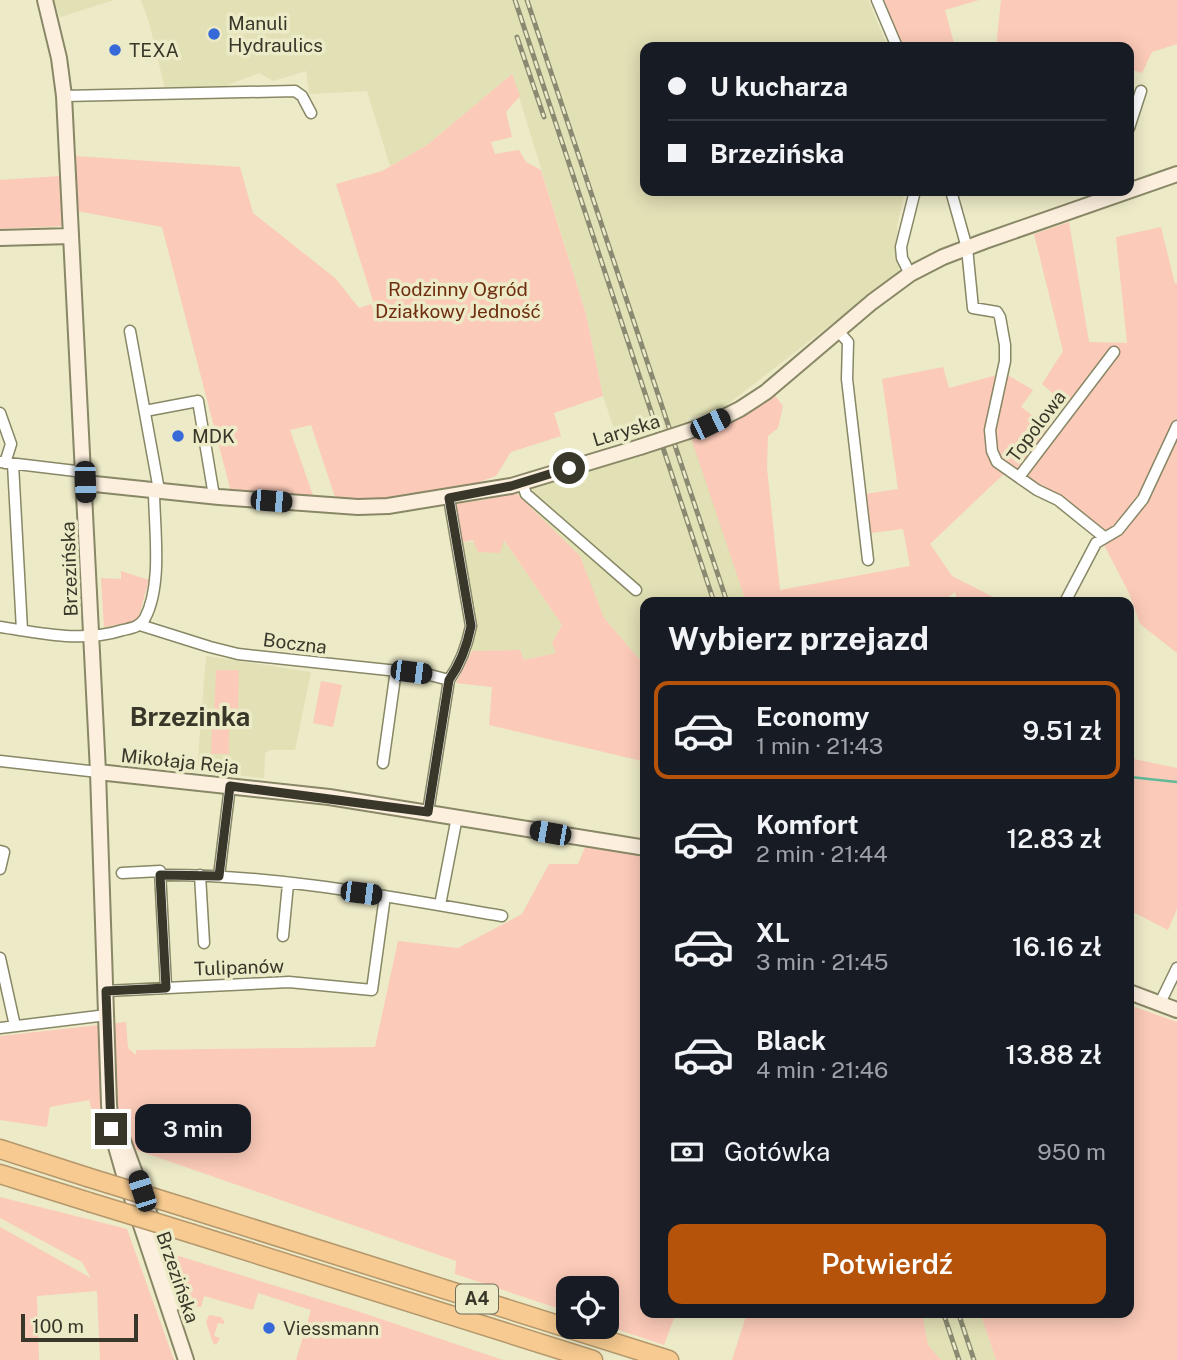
<!DOCTYPE html>
<html lang="pl">
<meta charset="utf-8">
<style>
body{margin:0;font-family:"Public Sans",sans-serif;background:#20242c;color:#f1f3f6;height:100vh;display:flex;flex-direction:column;font-size:26px;white-space:nowrap}
*{box-sizing:border-box;margin:0}
p{font-size:23px;color:#9ea1a6}
.icon{flex:none;width:38px;height:38px;fill:none;stroke:currentColor;stroke-width:2;stroke-linecap:round;stroke-linejoin:round}
.map{position:relative;flex:1;overflow:hidden}
.drawer{position:absolute;left:640px;top:597px;width:494px;height:721px;display:flex;flex-direction:column;background:#171b24;border-radius:14px;box-shadow:0 4px 18px #0003}
.drawer>*{flex:none}
.hud{position:absolute;left:640px;top:42px;width:494px;height:154px;border-radius:14px;box-shadow:0 4px 18px #0003;display:grid;align-content:center;height:154px;padding:0 28px;background:#171b24}
.controls{position:absolute;left:556px;top:1276px;display:grid;gap:14px}
.controls a{display:grid;place-items:center;width:63px;height:63px;border-radius:14px;background:#171b24;box-shadow:0 4px 18px #0003;font-size:35px}
.scale{position:absolute;left:21px;bottom:18px;width:117px;box-sizing:border-box;padding-left:7px;border:4px solid #383729;border-top:0;font-size:19px;line-height:24px;white-space:nowrap;color:#383729;-webkit-text-stroke:5px #eceac7;paint-order:stroke}
.end{position:absolute;width:32px;height:32px;margin:-16px;border:9px solid #383729;background:#fff;box-shadow:0 0 0 4px #fff}
.from{border-radius:50%}
.bubble{position:absolute;height:49px;border-radius:14px;background:#171b24;box-shadow:0 4px 18px #0003;font-size:23px;font-weight:600;line-height:49px;text-align:center}
.car{position:absolute;width:21px;height:42px;margin:-21px -10px;border-radius:9px;box-shadow:0 0 5px 2px #0007;background:linear-gradient(#222 24%,#8ab4d8 0 40%,#222 0 76%,#8ab4d8 0 86%,#222 0)}
.hud b{display:flex;align-items:center;gap:24px;height:66px;font-size:26px}
.hud b+b{border-top:2px solid #363941}
.hud i{width:18px;height:18px;background:#f1f3f6}
ul{padding:0;list-style:none}
li{display:flex;align-items:center;gap:21px;height:98px;margin:0 14px 10px;padding:0 14px;border:4px solid transparent;border-radius:14px}
li div{flex:1}
li b{display:block;font-size:26px}
li em{font-style:normal;font-weight:600}
li.selected{border-color:#b45309}
li>.icon{width:63px;height:63px;stroke-width:1.5}
h2{padding:0 28px;font-size:32px;line-height:84px}
.pay{display:flex;align-items:center;gap:18px;height:77px;padding:0 28px;font-size:26px}
.pay p{margin-inline-start:auto}
.action{display:flex;gap:14px;margin-top:auto;padding:14px 28px}
.action a{flex:1;height:80px;border-radius:14px;background:#b45309;color:#fff;font-size:28px;font-weight:600;line-height:80px;text-align:center}
.map>svg:first-child{display:block}
.built{fill:#e2e0b5}
.green{fill:#fbcab8}
.lines{fill:none;stroke-linecap:round;stroke-linejoin:round}
.stream{stroke:#61b99a;stroke-width:2.5}
.street-casing{stroke:#888766;stroke-width:13}
.secondary-casing{stroke:#888766;stroke-width:18}
.highway-casing{stroke:#b4976c;stroke-width:21}
.street{stroke:#fff;stroke-width:10}
.secondary{stroke:#fcefde;stroke-width:14}
.highway{stroke:#f6ca90;stroke-width:18}
.rail-casing{stroke:#8a8971;stroke-width:5}
.rail{stroke:#eceac7;stroke-width:2.5;stroke-dasharray:8;stroke-linecap:butt}
.secondary-bridge-casing{stroke:#888766;stroke-width:18;stroke-linecap:butt}
.highway-bridge-casing{stroke:#b4976c;stroke-width:21;stroke-linecap:butt}
.secondary-bridge{stroke:#fcefde;stroke-width:14}
.highway-bridge{stroke:#f6ca90;stroke-width:18}
.route{stroke:#383729;stroke-width:9}
.poi-dot{fill:#3769d9;stroke:#eceac7;stroke-width:2.5}
.labels{text-anchor:middle;stroke-width:7;stroke-linejoin:round;paint-order:stroke}
.shield{fill:#eceac7;stroke:#6e6d58;stroke-width:2}
.shield-label{font-size:18px;font-weight:bold;fill:#383729}
.poi-label{font-size:19px;fill:#383729;stroke:#eceac7;text-anchor:start}
.park-label{font-size:19px;fill:#6f2d10;stroke:#eceac7}
.street-label{font-size:19px;fill:#383729;stroke:#eceac7}
.district-label{font-size:26px;font-weight:bold;fill:#383729;stroke:#eceac7}
</style>
<div class="map">
<svg width="1177" height="1360" viewBox="0 0 1177 1360">
<rect width="100%" height="100%" fill="#eceac7"/>
<path class="built" d="M54 0H114L60 17Z
M141 0H868L888 47H646V191H905L897 226 899 272 719 411 686 418 746 602H646V667L604 618 579 556 514 491 625 461 603 396 586 314 512 74 427 145 390 166 367 91 309 94 306 71 273 81 259 73 215 90 165 89 149 22Z
M503 539 562 625 552 643 556 653 524 660 520 650 472 651 459 543Z
M206 656 311 672 295 750H270L265 753 264 778 197 771Z
M922 1313H980L996 1360H941L928 1345Z"/>
<path class="green" d="M884 0H979L945 10 955 47H903Z
M1001 0H1177V44L1152 52 1142 73 1129 69V47H996Z
M512 74 520 96 506 112 512 137 491 142 495 154 519 150 526 162 541 170 586 314 603 396 554 413 561 436 511 452 496 476 477 483 382 501 336 500 311 425 290 430 314 498 231 492 162 227 77 211 76 194H61L63 226 0 229V180L60 176 75 180 74 156 240 167 253 213 335 278 359 308 371 304 381 326 336 184 382 171 427 145Z
M1069 222 1089 342 1127 343 1116 237 1161 227 1175 284 1177 283V653L1140 624 1129 593 1101 539 1010 468 930 544 952 576 1003 602H958L955 592 942 602H746L691 438 725 425 773 393 783 406 778 428 768 436 767 468 780 590 910 566 903 529 870 533 865 494 898 489 882 379 943 367 949 388 1004 373 1033 390 1021 407 1053 430 1068 407 1042 384 1063 351 1034 234Z
M514 491 580 556 604 618 646 667V764L642 761 489 725 492 687 456 683 472 651 520 650 524 660 556 653 552 643 562 625 504 540 500 553 478 552 473 540 459 543 453 504 484 500Z
M121 571 149 580 137 622 104 627 101 578 121 579Z
M216 670H239L238 717H214Z
M321 681 342 685 333 727 313 723Z
M212 721H229V754H211Z
M1129 758 1177 768V909L1168 930 1129 910V788L1131 773H1129Z
M586 845 646 855V1312L676 1313 664 1345 607 1326V1288H569V1312L455 1274 456 1261 99 1137 89 1100 50 1107 47 1127 0 1120V1036L126 1022 128 1048 136 1055V1050L375 1047 398 941 458 948 522 914 549 864H578Z
M1129 1005 1177 1022V1360H996L980 1313 1129 1312Z
M0 1197 127 1229 174 1360H100L97 1291 37 1296 39 1360H0V1227L91 1278 82 1262 0 1218Z
M169 1253 354 1310 503 1360H296L311 1310 258 1293 253 1310 204 1296 201 1307 187 1305Z
M747 1313H922L928 1345 941 1360H732Z
M209 1315 221 1317 224 1321V1324L218 1323 214 1336 220 1338 216 1345 213 1343 206 1322Z"/>
<g class="lines">
<path class="stream" d="M1130 777 1177 782"/>
<defs>
<path id="street" d="M877 0 897 47
M64 96 295 91 302 96 311 113
M1129 128 1141 91
M951 191 967 248 973 308 997 312 1000 317 1005 345V361L990 430 992 451 997 462 1037 490 1058 500 1104 537
M910 274 902 258 901 247 915 191
M130 331 159 490
M838 331 848 342 847 379 868 560
M145 411 198 401 214 496
M0 413 11 444 5 463
M0 462 84 472
M13 464 22 630
M1019 477 1114 352
M522 483 526 494 636 590
M1065 602 1096 543 1118 530 1143 499 1177 426
M140 625 210 647 238 654 426 674 449 680
M0 627C41 633 82 643 123 630 132 628 140 627 145 618 163 584 154 527 154 490
M0 761 98 772
M383 763 396 670
M428 812 449 680C461 663 467 646 471 626L449 498
M0 851 4 852 0 869
M122 873 160 871 166 987
M160 875C273 874 391 897 502 916
M200 875 204 943
M219 876 230 786
M440 905 457 817
M283 936 288 884
M0 958 15 1026
M106 991 289 982 372 990 385 896
M1160 1003 1177 968
M0 1028 107 1015"/>
<path id="secondary" d="M45 0 59 58 64 96 98 772 109 1104 111 1129 123 1171 186 1360
M0 238 71 236
M710 424 740 409 766 392 872 302 910 274 943 257 985 241 1177 174
M85 483 219 497 358 507 388 506 511 486 640 447
M98 772 329 797 646 848
M1129 992 1177 1010
M121 1135C141 1191 163 1245 175 1303"/>
<path id="highway" d="M0 1149 87 1177
M0 1174 89 1202
M187 1208 669 1360
M193 1234 593 1360"/>
</defs>
<use href="#street" class="street-casing"/>
<use href="#secondary" class="secondary-casing"/>
<use href="#highway" class="highway-casing"/>
<use href="#street" class="street"/>
<use href="#secondary" class="secondary"/>
<use href="#highway" class="highway"/>
<defs>
<path id="rail" d="M515 0 714 602
M527 0 727 602
M517 37 544 117
M943 1312 959 1360
M958 1312 974 1360"/>
</defs>
<use href="#rail" class="rail-casing"/>
<use href="#rail" class="rail"/>
<defs>
<path id="secondary-bridge" d="M640 447 710 424"/>
<path id="highway-bridge" d="M87 1177 187 1208
M89 1202 193 1234"/>
</defs>
<use href="#secondary-bridge" class="secondary-bridge-casing"/>
<use href="#highway-bridge" class="highway-bridge-casing"/>
<use href="#secondary-bridge" class="secondary-bridge"/>
<use href="#highway-bridge" class="highway-bridge"/>
</g>
<g class="lines">
<path class="route" d="M111 1129 106 991 166 988 160 875 219 876 230 786 428 812 449 680C461 663 467 646 471 626L449 498 511 486 569 468"/>
</g>
<g class="poi-dot">
<circle cx="214" cy="34" r="7"/>
<circle cx="115" cy="50" r="7"/>
<circle cx="178" cy="436" r="7"/>
<circle cx="269" cy="1328" r="7"/>
</g>
<g class="labels">
<rect class="shield" x="456" y="1284.5" width="42" height="29" rx="5"/>
<g class="shield-label">
<text x="477" y="1305">A4</text>
</g>
<g class="poi-label">
<text x="228" y="30">Manuli<tspan x="228" dy="22">Hydraulics</tspan></text>
<text x="129" y="57">TEXA</text>
<text x="192" y="443">MDK</text>
<text x="283" y="1335">Viessmann</text>
</g>
<g class="park-label">
<text x="458" y="296">Rodzinny Ogród<tspan x="458" dy="22">Działkowy Jedność</tspan></text>
</g>
<g class="street-label">
<text transform="translate(1036 426) rotate(-53)" y="7">Topolowa</text>
<text transform="translate(626 430) rotate(-17)" y="7">Laryska</text>
<text transform="translate(69 569) rotate(-92)" y="7">Brzezińska</text>
<text transform="translate(295 643) rotate(7)" y="7">Boczna</text>
<text transform="translate(180 761) rotate(6)" y="7">Mikołaja Reja</text>
<text transform="translate(239 967) rotate(-2)" y="7">Tulipanów</text>
<text transform="translate(178 1277) rotate(71)" y="7">Brzezińska</text>
</g>
<g class="district-label">
<text x="190" y="726">Brzezinka</text>
</g>
</g>
</svg>
<div class="controls">
<a><svg class="icon" aria-label="locate" viewBox="0 0 24 24"><circle cx="12" cy="12" r="6"/><path d="M12 2v4M12 18v4M2 12h4M18 12h4"/></svg></a>
</div>
<div class="scale">100 m</div>
<i class="end from" style="left:569px;top:468px"></i>
<i class="end" style="left:111px;top:1129px"></i>
<div class="bubble" style="left:135px;top:1104px;width:116px">3 min</div>
<i class="car" style="left:710px;top:424px;rotate:64deg"></i>
<i class="car" style="left:85px;top:482px;rotate:178deg"></i>
<i class="car" style="left:271px;top:501px;rotate:95deg"></i>
<i class="car" style="left:411px;top:672px;rotate:97deg"></i>
<i class="car" style="left:550px;top:833px;rotate:280deg"></i>
<i class="car" style="left:361px;top:893px;rotate:97deg"></i>
<i class="car" style="left:142px;top:1191px;rotate:342deg"></i>
<div class="hud">
<b><i class="from"></i>U kucharza</b>
<b><i></i>Brzezińska</b>
</div>
<section class="drawer">
<h2>Wybierz przejazd</h2>
<ul>
<li class="selected"><svg class="icon" aria-label="car" viewBox="0 0 24 24"><path d="M5 17H2v-5l4-1 3-4h7l3 4 3 1v5h-3M9 17h6M6 11h13"/><circle cx="7" cy="17" r="2"/><circle cx="17" cy="17" r="2"/></svg><div><b>Economy</b><p>1 min · 21:43</p></div><em>9.51 zł</em></li>
<li><svg class="icon" aria-label="car" viewBox="0 0 24 24"><path d="M5 17H2v-5l4-1 3-4h7l3 4 3 1v5h-3M9 17h6M6 11h13"/><circle cx="7" cy="17" r="2"/><circle cx="17" cy="17" r="2"/></svg><div><b>Komfort</b><p>2 min · 21:44</p></div><em>12.83 zł</em></li>
<li><svg class="icon" aria-label="car" viewBox="0 0 24 24"><path d="M5 17H2v-5l4-1 3-4h7l3 4 3 1v5h-3M9 17h6M6 11h13"/><circle cx="7" cy="17" r="2"/><circle cx="17" cy="17" r="2"/></svg><div><b>XL</b><p>3 min · 21:45</p></div><em>16.16 zł</em></li>
<li><svg class="icon" aria-label="car" viewBox="0 0 24 24"><path d="M5 17H2v-5l4-1 3-4h7l3 4 3 1v5h-3M9 17h6M6 11h13"/><circle cx="7" cy="17" r="2"/><circle cx="17" cy="17" r="2"/></svg><div><b>Black</b><p>4 min · 21:46</p></div><em>13.88 zł</em></li>
</ul>
<div class="pay"><svg class="icon" aria-label="cash" viewBox="0 0 24 24"><path d="M3 7h18v10H3z"/><circle cx="12" cy="12" r="2"/></svg>Gotówka<p>950 m</p></div>
<div class="action"><a>Potwierdź</a></div>
</section>
</div>
